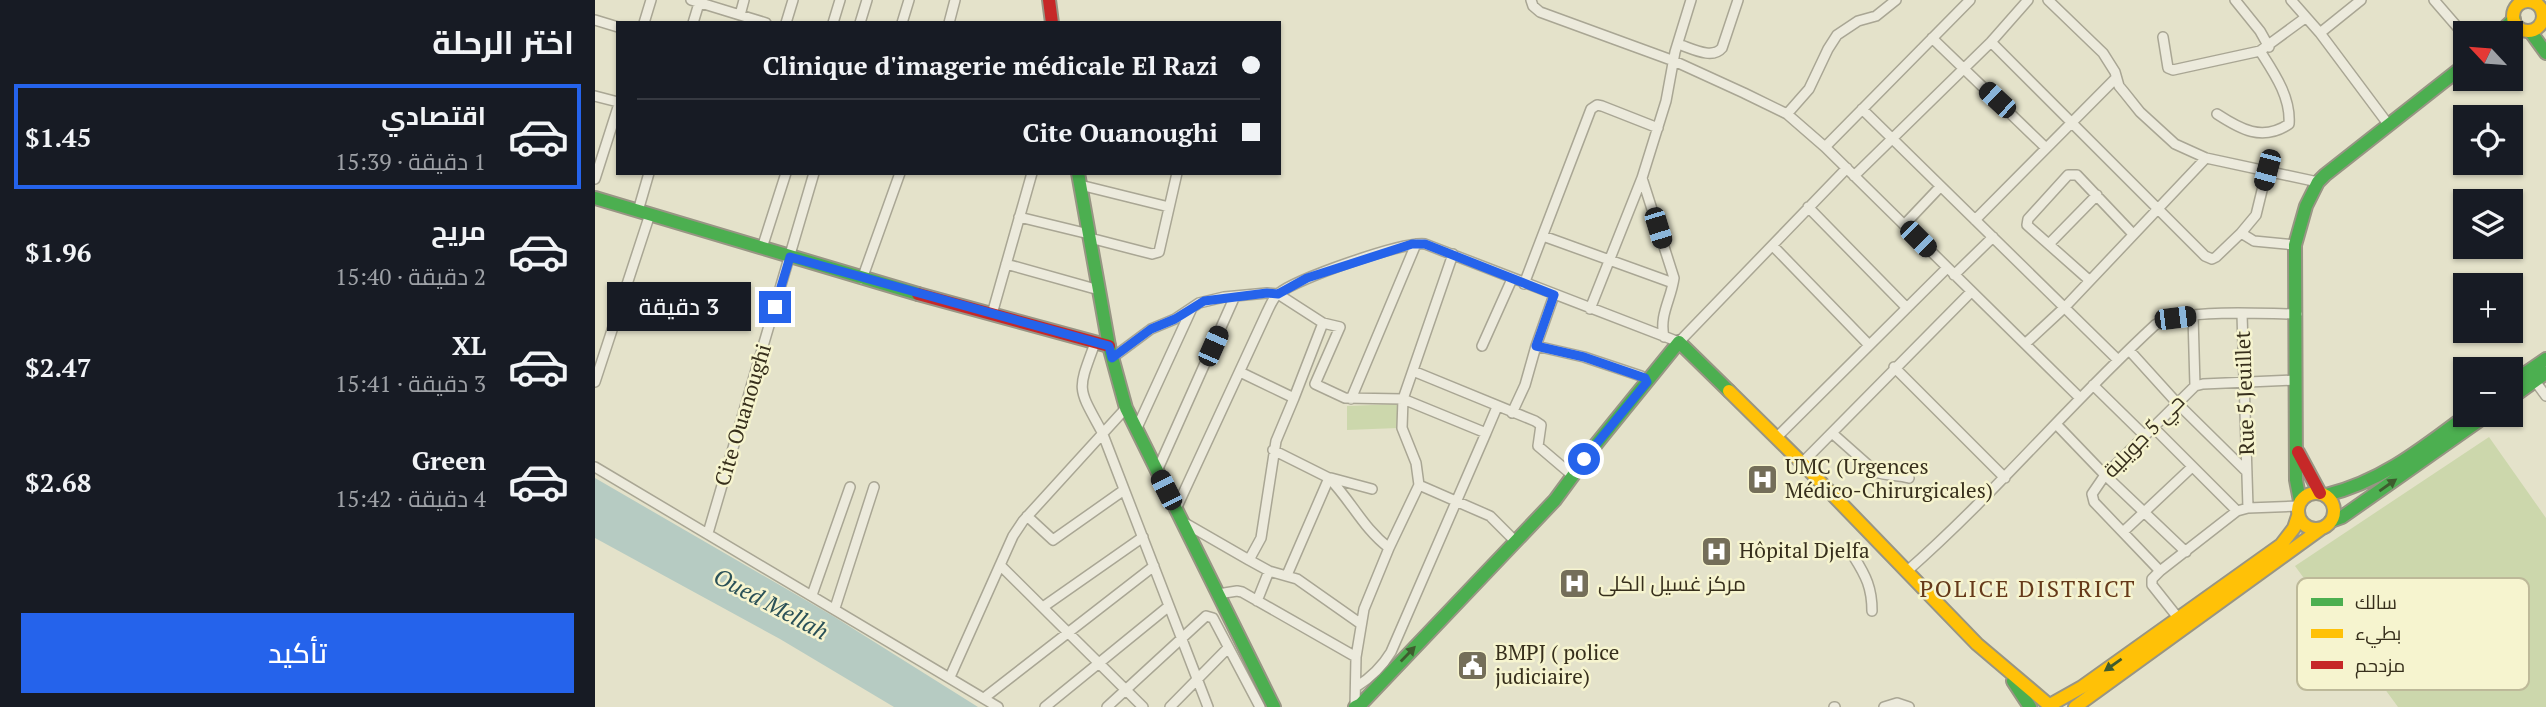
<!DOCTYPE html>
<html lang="ar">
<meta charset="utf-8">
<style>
body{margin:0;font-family:"PT Serif",Cairo,serif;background:#20242c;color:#f1f3f6;direction:rtl;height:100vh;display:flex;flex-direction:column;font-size:26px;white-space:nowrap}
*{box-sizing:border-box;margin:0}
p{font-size:23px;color:#9ea1a6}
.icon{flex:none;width:38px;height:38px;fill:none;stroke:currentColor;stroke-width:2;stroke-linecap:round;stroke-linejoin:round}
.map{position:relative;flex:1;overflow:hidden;direction:ltr}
.side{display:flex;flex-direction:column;background:#171b24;width:595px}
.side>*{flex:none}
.banner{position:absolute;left:21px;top:21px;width:665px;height:154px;border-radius:0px;box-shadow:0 2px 5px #0004;direction:rtl;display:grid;align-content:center;height:154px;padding:0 21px;background:#171b24}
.needle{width:46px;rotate:296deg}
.tools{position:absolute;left:1858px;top:21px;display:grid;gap:14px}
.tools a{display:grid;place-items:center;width:70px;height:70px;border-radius:0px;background:#171b24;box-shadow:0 2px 5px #0004;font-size:35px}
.end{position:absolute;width:32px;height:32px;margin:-16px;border:9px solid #2563eb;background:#fff;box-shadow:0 0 0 4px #fff}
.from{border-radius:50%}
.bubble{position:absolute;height:49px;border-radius:0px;background:#171b24;box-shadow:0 2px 5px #0004;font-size:23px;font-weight:600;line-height:49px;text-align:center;direction:rtl}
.car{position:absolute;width:21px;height:42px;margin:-21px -10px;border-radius:9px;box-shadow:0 0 5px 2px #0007;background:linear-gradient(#222 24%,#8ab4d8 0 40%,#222 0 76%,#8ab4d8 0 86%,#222 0)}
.banner b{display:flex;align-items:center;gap:24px;height:66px;font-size:26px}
.banner b+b{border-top:2px solid #363941}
.banner i{width:18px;height:18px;background:#f1f3f6}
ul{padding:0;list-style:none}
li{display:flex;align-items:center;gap:21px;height:105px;margin:0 14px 10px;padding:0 7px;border:4px solid transparent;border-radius:0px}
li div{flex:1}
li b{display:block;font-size:26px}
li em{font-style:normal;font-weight:600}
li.on{border-color:#2563eb}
li>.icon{width:63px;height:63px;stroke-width:1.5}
h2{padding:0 21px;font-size:32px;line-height:84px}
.action{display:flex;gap:14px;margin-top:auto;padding:14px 21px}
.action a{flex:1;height:80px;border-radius:0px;background:#2563eb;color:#fff;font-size:28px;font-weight:600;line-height:80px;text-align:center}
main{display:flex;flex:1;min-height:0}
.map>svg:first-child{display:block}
.green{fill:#ccd7ac}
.water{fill:#b6cbc2}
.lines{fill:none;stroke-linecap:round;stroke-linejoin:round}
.street-casing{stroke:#a9a694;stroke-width:12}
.fast-casing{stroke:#989584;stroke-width:16}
.slow-casing{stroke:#989584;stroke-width:16}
.jam-casing{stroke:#989584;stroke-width:16}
.street{stroke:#eceadc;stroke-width:9}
.fast{stroke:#4caf50;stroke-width:12}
.slow{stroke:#ffc107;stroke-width:12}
.jam{stroke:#c62828;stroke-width:12}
.oneway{fill:#3e5c2e}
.route{stroke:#2563eb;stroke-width:9}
.labels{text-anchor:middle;stroke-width:5;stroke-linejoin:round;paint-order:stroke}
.street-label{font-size:21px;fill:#372f1c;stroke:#f6f4cf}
.poi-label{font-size:21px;fill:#372f1c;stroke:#f6f4cf;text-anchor:start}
.neighbourhood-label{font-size:23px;letter-spacing:2px;fill:#663a1a;stroke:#f6f4cf}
.water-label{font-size:23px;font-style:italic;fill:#2a5158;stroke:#f6f4cf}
.key{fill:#f6f4cf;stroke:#bdb999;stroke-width:2}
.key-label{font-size:19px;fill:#372f1c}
</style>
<main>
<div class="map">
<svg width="1951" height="707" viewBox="0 0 1951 707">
<rect width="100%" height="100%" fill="#e4e2ca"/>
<path class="green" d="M803 404V428L752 430V406Z
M1894 437 1951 518V707H1803L1700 566Z"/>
<path class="water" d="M0 478 238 616 383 707H299L185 639 0 538Z"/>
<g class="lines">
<defs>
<path id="street" d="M96 0 171 23
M936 0 938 6 945 12 1079 61 1149 93 1192 114 1230 147 1485 398
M1453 0 1508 53 1520 72 1524 86 1529 92 1545 112 1580 144 1611 158 1723 182
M1640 0 1665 31 1674 47
M1696 0 1725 33 1793 124
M1839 0 1871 37
M145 15 149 0
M0 20 23 27
M49 23 56 0
M98 23 105 0
M191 23 198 0
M238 23 245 0
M265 23 272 0
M307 23 314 0
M354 23 360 0
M1725 33 1766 0
M1568 37 1573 68 1578 70 1665 51 1710 18
M1337 38 1451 148
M1396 42 1610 256 1617 259 1621 257 1646 233
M1083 44C1096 48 1117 60 1127 48L1143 0
M0 96 23 102
M1267 109 1523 360
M1192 114 1214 89 1233 49 1242 35 1263 21 1281 16 1301 0
M1622 114C1645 129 1667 142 1694 124 1696 97 1679 73 1665 51
M1230 147 1375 0
M1672 170 1661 215 1646 233 1659 241 1700 245
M1259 176 1396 42 1433 0
M0 179 23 107
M485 185 574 207
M1213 207 1312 308
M43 211 54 173
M424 217 494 234
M1380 220 1521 78
M1309 225 1345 187
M948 236 1078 283
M495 238 557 254 564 252 582 173
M1454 244 1502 195
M1178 246 1274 345
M167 248 191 173
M411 264 504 290
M1359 275 1398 237
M267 279 305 173
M1494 280 1432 225 1433 219 1473 175H1482L1538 234
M929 284 996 109 1002 105 1007 106 1063 128
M995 309 1047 178
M397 314 437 173
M1647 314 1653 508
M1598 316 1600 386
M1069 337C1064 315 1076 300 1079 278L1047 178 1071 101 1080 52 1096 0
M500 343C482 392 482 386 507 432L613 707
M1430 344 1470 307 1611 158
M887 346 917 279
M941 346 959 295
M1534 350 1582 403 1652 472
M517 358 556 329 580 319 604 303 629 297 672 293 683 294 728 323
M1299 367 1410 478
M818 371 940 421 946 425 943 446 977 475
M645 372 699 398 728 323 745 327 720 384 750 398 808 399 891 433 796 652C787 667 777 677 761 687
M1701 380 1608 384 1600 386 1510 475 1497 494 1499 502 1565 571 1642 511 1653 508 1703 506
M1940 381 1951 396
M0 382 55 214
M1498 385 1549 435
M756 399 821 244
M917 413 930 385 941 346 989 357 1046 376 1052 382
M1461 424 1510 475 1591 552
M1558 427 1642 511
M541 430 597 308
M891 433 902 407
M1237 433 1281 472C1291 476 1303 475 1314 478
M1181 438 1352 268
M678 450 734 478 692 575
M1207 463 1376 292
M0 467 403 707
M562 471 640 296
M734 478C757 502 768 528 794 548
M736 478 777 489
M824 485 895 516 921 542
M581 509 672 312C675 306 678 298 683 294 700 279 809 241 830 244L1084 342 1252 168
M432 516 458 540 529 490
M588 522 654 560 666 538 681 441 699 398
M1528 532 1597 467
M113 533 219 173
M1259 557C1271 576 1277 588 1277 611
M654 560 674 571 702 579 766 624
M405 565 548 707
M1565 571 1557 579V585L1584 619
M1311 572C1399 495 1474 404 1560 325 1589 308 1667 314 1702 314
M623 594 642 591 647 592 761 657
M217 595 255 487
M662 601 674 571
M448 607 548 537
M240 608 279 487
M355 677 418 536 428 521 531 408
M389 698 559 566
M450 707 574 606
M512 707 611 616 618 618 665 707
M575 707 633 648
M760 707 761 657 769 609 794 548 824 485 821 463 807 428 808 399 858 254
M1239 707H1240
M1289 707 1302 703 1314 707"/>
<path id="fast" d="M1935 31 1951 53
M1904 33 1919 19
M483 173 514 346 531 408 679 707
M0 198 323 294
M1916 383 1951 359
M1916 398 1951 373
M1731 495C1786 482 1828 448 1872 415
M1705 501 1701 480 1700 245 1711 206 1723 182 1730 175 1871 64
M1736 521 1747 517 1892 415
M1418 681 1435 707
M760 707 766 704 960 500 1002 443 1084 342 1134 391"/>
<path id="slow" d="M1918 16a15 15 0 1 1 30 0a15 15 0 1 1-30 0Z
M1134 391 1207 463 1382 644 1454 705
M1703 511a18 18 0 1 1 36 0a18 18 0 1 1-36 0Z
M1455 705 1487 687 1686 545 1699 528 1703 516
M1480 707 1727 528"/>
<path id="jam" d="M454 0 457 23
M323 294 514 346
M1703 452 1725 493"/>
</defs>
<use href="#street" class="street-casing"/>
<use href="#fast" class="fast-casing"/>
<use href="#slow" class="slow-casing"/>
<use href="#jam" class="jam-casing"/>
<use href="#street" class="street"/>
<use href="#fast" class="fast"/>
<use href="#slow" class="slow"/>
<use href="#jam" class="jam"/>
</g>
<defs><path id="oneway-solid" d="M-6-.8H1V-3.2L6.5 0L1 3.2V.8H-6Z" transform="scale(1.75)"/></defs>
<g class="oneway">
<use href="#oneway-solid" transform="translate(1793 485) rotate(-35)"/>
<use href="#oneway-solid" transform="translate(813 654) rotate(-46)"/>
<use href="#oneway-solid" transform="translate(1518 665) rotate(145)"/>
</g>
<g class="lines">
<path class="route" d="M180 307 195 257 514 346 517 358 556 329 580 319 609 301 672 293 683 294 712 278 817 244H830L959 295 941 346 989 357 1050 378 1052 382 989 459"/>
</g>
<defs>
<symbol id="hospital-square" viewBox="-11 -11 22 22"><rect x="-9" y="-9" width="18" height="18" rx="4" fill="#746e59" stroke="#f6f4cf"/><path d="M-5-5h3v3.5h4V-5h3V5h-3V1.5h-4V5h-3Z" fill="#fff"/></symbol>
<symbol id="civic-square" viewBox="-11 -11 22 22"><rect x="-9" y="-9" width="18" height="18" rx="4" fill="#746e59" stroke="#f6f4cf"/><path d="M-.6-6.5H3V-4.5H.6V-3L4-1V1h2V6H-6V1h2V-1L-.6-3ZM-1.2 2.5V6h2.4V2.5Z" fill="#fff"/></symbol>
</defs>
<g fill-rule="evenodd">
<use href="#hospital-square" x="1150" y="462" width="35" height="35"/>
<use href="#hospital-square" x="1104" y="534" width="35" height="35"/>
<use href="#hospital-square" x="962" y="566" width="35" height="35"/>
<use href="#civic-square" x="860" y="648" width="35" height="35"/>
</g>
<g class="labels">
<g class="street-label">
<text transform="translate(1650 393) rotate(-92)" y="7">Rue 5 Jeuillet</text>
<text transform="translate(148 415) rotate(-73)" y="7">Cite Ouanoughi</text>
<text transform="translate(1549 436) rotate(-46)" y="7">حي 5 جويلية</text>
</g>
<g class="poi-label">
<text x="1190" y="474">UMC (Urgences<tspan x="1190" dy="24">Médico-Chirurgicales)</tspan></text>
<text x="1144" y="558">Hôpital Djelfa</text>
<text x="1003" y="591">مركز غسيل الكلى</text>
<text x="900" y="660">BMPJ ( police<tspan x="900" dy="24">judiciaire)</tspan></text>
</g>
<g class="neighbourhood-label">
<text x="1433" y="597">POLICE DISTRICT</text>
</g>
<g class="water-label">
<text transform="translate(176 604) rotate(28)" y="8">Oued Mellah</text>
</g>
</g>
<rect x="1702" y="578" width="232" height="112" rx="10" class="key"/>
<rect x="1716" y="598" width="32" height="8" fill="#4caf50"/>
<rect x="1716" y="629" width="32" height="9" fill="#ffc107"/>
<rect x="1716" y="661" width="32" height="8" fill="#c62828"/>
<g class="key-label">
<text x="1760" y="609">سالك</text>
<text x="1760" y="640">بطيء</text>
<text x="1760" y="672">مزدحم</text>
</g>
</svg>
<div class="tools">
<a><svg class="needle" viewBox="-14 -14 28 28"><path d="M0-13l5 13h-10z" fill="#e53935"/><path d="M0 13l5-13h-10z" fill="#9ea1a6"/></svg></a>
<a><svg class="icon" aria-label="locate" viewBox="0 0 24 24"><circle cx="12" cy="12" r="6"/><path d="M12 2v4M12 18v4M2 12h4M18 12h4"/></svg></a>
<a><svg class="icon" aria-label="layers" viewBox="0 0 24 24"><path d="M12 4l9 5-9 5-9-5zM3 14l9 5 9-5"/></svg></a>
<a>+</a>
<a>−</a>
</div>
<i class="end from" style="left:989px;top:459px"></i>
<i class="end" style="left:180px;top:307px"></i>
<div class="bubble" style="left:12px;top:282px;width:144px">3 دقيقة</div>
<i class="car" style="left:1402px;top:100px;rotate:313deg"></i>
<i class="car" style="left:1672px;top:170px;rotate:195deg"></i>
<i class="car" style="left:1063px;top:228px;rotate:163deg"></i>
<i class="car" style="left:1323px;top:239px;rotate:135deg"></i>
<i class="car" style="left:1580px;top:318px;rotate:83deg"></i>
<i class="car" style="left:618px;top:346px;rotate:24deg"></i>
<i class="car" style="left:571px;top:490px;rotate:333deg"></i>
<div class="banner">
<b><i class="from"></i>Clinique d'imagerie médicale El Razi</b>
<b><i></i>Cite Ouanoughi</b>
</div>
</div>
<section class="side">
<h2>اختر الرحلة</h2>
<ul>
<li class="on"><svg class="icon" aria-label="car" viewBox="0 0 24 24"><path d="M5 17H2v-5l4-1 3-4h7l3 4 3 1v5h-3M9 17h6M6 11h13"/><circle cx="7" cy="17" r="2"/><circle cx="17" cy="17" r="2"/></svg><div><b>اقتصادي</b><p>1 دقيقة · 15:39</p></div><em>$1.45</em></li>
<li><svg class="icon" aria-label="car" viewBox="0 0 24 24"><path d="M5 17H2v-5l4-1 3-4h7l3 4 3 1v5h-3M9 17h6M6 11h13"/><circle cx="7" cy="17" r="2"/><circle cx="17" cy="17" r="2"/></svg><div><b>مريح</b><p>2 دقيقة · 15:40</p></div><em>$1.96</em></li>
<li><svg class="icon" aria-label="car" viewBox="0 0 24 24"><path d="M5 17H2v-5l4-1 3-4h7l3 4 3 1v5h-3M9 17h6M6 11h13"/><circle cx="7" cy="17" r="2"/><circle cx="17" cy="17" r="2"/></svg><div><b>XL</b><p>3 دقيقة · 15:41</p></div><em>$2.47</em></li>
<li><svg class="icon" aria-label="car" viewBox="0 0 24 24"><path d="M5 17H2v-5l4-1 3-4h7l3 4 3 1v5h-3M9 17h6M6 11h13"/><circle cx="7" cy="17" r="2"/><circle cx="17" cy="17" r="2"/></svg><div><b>Green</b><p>4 دقيقة · 15:42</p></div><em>$2.68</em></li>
</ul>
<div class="action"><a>تأكيد</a></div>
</section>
</main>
